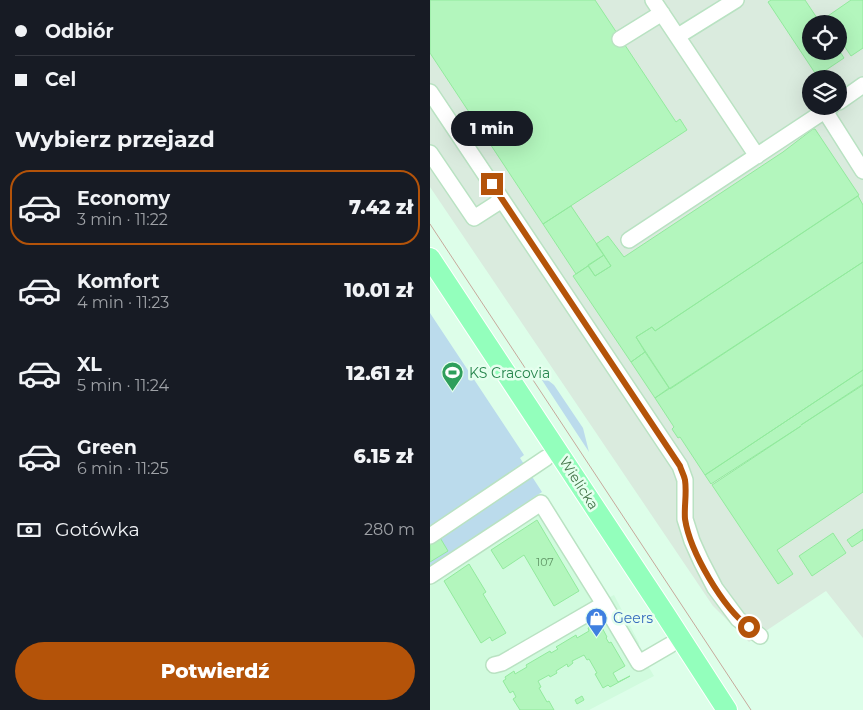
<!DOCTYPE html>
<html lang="pl">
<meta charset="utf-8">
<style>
body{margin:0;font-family:Montserrat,sans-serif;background:#242831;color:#f1f3f6;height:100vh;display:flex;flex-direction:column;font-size:19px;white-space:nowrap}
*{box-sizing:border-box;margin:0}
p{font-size:16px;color:#9ea1a6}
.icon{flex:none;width:28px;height:28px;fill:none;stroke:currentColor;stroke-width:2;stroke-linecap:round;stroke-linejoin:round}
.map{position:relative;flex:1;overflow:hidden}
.details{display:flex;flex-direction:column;background:#171b24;width:430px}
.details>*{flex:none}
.guide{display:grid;align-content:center;height:110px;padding:0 15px;background:#171b24}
.buttons{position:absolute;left:372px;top:15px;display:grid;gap:10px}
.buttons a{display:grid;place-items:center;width:45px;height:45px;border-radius:50%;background:#171b24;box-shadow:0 5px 20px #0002;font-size:25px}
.end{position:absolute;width:22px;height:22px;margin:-11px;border:6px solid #b45309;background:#fff;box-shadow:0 0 0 2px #fff}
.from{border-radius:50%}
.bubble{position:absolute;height:35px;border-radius:18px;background:#171b24;box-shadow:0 5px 20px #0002;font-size:16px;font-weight:800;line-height:35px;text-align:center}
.guide b{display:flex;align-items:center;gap:18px;height:48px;font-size:19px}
.guide b+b{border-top:1px solid #363941}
.guide i{width:12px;height:12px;background:#f1f3f6}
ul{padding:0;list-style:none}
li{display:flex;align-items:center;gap:15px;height:75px;margin:0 10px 8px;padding:0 5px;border:2px solid transparent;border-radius:20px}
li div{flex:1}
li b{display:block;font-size:19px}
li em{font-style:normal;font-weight:800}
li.selected{border-color:#b45309}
li>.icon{width:45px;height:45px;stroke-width:1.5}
h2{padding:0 15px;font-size:22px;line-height:60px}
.pay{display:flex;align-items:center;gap:12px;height:55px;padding:0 15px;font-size:19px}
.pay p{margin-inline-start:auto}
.cta{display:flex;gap:10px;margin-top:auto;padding:10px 15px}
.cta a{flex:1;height:58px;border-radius:30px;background:#b45309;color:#fff;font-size:20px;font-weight:800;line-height:58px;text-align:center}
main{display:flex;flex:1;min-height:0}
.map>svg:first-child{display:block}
.residential{fill:#d1fbde}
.industrial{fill:#daebde;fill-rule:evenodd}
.green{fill:#bbdbec}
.building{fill:#b3f6bd;stroke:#92ea9d}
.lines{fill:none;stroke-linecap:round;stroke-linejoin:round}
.minor-casing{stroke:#b9e2c2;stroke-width:18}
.major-casing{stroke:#fff;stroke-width:22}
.minor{stroke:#fff;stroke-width:15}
.major{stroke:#93ffbc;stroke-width:20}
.tram{stroke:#c7a99c;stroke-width:1}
.route{stroke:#b45309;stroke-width:6}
.labels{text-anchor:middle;stroke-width:5;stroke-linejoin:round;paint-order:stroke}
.number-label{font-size:11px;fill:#609566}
.leisure-label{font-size:14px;fill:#27864d;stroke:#e5ffee;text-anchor:start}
.street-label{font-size:14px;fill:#447549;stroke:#e5ffee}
.shop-label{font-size:14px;fill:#366cbe;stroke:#e5ffee;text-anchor:start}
</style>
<main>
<section class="details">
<div class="guide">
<b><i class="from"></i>Odbiór</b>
<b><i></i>Cel</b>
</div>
<h2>Wybierz przejazd</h2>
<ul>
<li class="selected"><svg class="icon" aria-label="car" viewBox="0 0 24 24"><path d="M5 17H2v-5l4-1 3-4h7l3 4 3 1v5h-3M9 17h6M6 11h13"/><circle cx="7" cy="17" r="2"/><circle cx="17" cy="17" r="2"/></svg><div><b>Economy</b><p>3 min · 11:22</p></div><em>7.42 zł</em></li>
<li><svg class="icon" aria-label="car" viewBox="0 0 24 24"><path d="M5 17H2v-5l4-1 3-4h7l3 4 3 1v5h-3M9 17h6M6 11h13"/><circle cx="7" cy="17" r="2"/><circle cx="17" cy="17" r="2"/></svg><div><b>Komfort</b><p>4 min · 11:23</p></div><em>10.01 zł</em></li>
<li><svg class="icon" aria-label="car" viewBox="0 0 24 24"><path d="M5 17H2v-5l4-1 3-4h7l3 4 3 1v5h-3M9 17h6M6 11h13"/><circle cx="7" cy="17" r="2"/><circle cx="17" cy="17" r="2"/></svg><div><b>XL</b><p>5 min · 11:24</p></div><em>12.61 zł</em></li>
<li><svg class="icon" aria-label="car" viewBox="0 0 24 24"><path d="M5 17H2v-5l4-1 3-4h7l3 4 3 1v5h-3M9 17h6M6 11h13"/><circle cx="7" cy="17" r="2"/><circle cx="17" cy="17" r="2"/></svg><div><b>Green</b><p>6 min · 11:25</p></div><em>6.15 zł</em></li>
</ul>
<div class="pay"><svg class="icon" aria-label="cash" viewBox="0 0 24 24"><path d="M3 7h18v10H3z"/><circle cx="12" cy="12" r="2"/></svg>Gotówka<p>280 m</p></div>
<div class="cta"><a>Potwierdź</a></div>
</section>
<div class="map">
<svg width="433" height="710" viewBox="0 0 433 710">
<rect width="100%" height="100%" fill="#ddfee9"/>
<path class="residential" d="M117 503 178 598 184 595 209 643 208 649 224 676 159 710H0V579Z"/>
<path class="industrial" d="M0 0H433V638L396 591 319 642 283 606 0 187ZM381 24H409V51H381ZM381 79H409V106H381Z"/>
<path class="green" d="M0 313 94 455 90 458 112 492 0 566Z
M109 373 124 385 153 428 159 452 108 374Z"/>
<path class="building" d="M0 0H165L246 122 250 119 257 130 113 224 0 53Z
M341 0H375L391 24H381V51H409V50L414 58 387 76 338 2Z
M421 0H433V48L421 56 409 38V24H399L395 18Z
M383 129H385L429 195 225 331 222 327 206 337 215 352 201 362 143 276 158 266 165 276 181 266 166 244 178 236 194 257 353 152Z
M428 196 433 205V262L240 389 206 337 222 327 225 331Z
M141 206 174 255 146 274 113 224Z
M174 255 181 266 165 276 158 265Z
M433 262V370L275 475 250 437 248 438 242 429 244 427 225 398Z
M215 352 239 388 225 398 201 362Z
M433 370V384L371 425 433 385V492L347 550 363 574 348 584 282 485 371 426 281 484 275 475Z
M107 520 149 591 124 606 94 555 73 569 61 550Z
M433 529V540L422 547 417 540Z
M403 533 416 553 382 576 369 556Z
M9 536 18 551 0 562V542Z
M39 564 56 592 53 594 76 633 62 641 60 637 51 643 14 581Z
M169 622 177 637 176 638 179 643 181 642 195 666 183 673 188 682 200 676 180 687 178 685 173 688 165 674 167 673 159 659 157 660 154 655 142 661 143 663 138 667 137 664 126 671 127 673 120 677 119 675 108 681 111 687 109 688 117 702 119 701 124 710H90L83 699 86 697 83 691 80 693 73 681 76 679 75 677 84 671 85 674 97 667 96 665 120 651 121 653 128 649 126 647 146 635 147 638 159 631 158 628Z
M152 696 154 700 147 704 145 700Z"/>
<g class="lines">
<defs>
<path id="minor" d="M223 0 327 156
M248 36 306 0
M190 39 232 13
M0 92 250 466 255 480V519L262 541 271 561 285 588 308 619 330 636
M409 102 433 85
M395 111 433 171
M0 153 44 218 72 200
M199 240 402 106
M0 536 116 458
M0 576 111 503 174 604 209 663 240 645
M64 665 72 663 174 604"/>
<path id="major" d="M0 258 235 614 297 710"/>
</defs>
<use href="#minor" class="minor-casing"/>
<use href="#major" class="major-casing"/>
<use href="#minor" class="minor"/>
<use href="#major" class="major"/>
<path class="tram" d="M0 224 321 710"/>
</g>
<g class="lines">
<path class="route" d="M62 184 250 466C251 470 254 475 255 480 257 493 254 506 255 519 260 552 293 608 319 627"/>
</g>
<defs>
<symbol id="stadium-pin" viewBox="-11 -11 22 30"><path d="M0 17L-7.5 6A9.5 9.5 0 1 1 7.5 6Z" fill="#2e9e5b" stroke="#e5ffee"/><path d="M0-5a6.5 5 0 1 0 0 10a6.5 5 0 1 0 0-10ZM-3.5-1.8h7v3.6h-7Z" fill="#fff"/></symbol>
<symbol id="shop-pin" viewBox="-11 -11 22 30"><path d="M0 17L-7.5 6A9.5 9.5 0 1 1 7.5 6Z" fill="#3f7fe0" stroke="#e5ffee"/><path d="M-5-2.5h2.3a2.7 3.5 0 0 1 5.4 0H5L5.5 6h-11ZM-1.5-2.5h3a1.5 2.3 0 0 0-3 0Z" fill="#fff"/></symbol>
</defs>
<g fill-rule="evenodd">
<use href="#stadium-pin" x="10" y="360" width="25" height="34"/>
<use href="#shop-pin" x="154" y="606" width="25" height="34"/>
</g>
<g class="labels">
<g class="number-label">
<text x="115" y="566">107</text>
</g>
<g class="leisure-label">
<text x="39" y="378">KS Cracovia</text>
</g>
<g class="street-label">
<text transform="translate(149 483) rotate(57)" y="5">Wielicka</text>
</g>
<g class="shop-label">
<text x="183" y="623">Geers</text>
</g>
</g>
</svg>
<div class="buttons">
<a><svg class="icon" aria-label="locate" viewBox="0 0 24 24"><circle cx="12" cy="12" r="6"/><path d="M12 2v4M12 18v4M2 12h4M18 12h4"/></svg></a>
<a><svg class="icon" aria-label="layers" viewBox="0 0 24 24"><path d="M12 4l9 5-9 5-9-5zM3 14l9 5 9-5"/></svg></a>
</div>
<i class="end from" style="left:319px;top:627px"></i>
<i class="end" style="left:62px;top:184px"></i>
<div class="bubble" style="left:21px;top:111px;width:82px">1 min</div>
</div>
</main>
